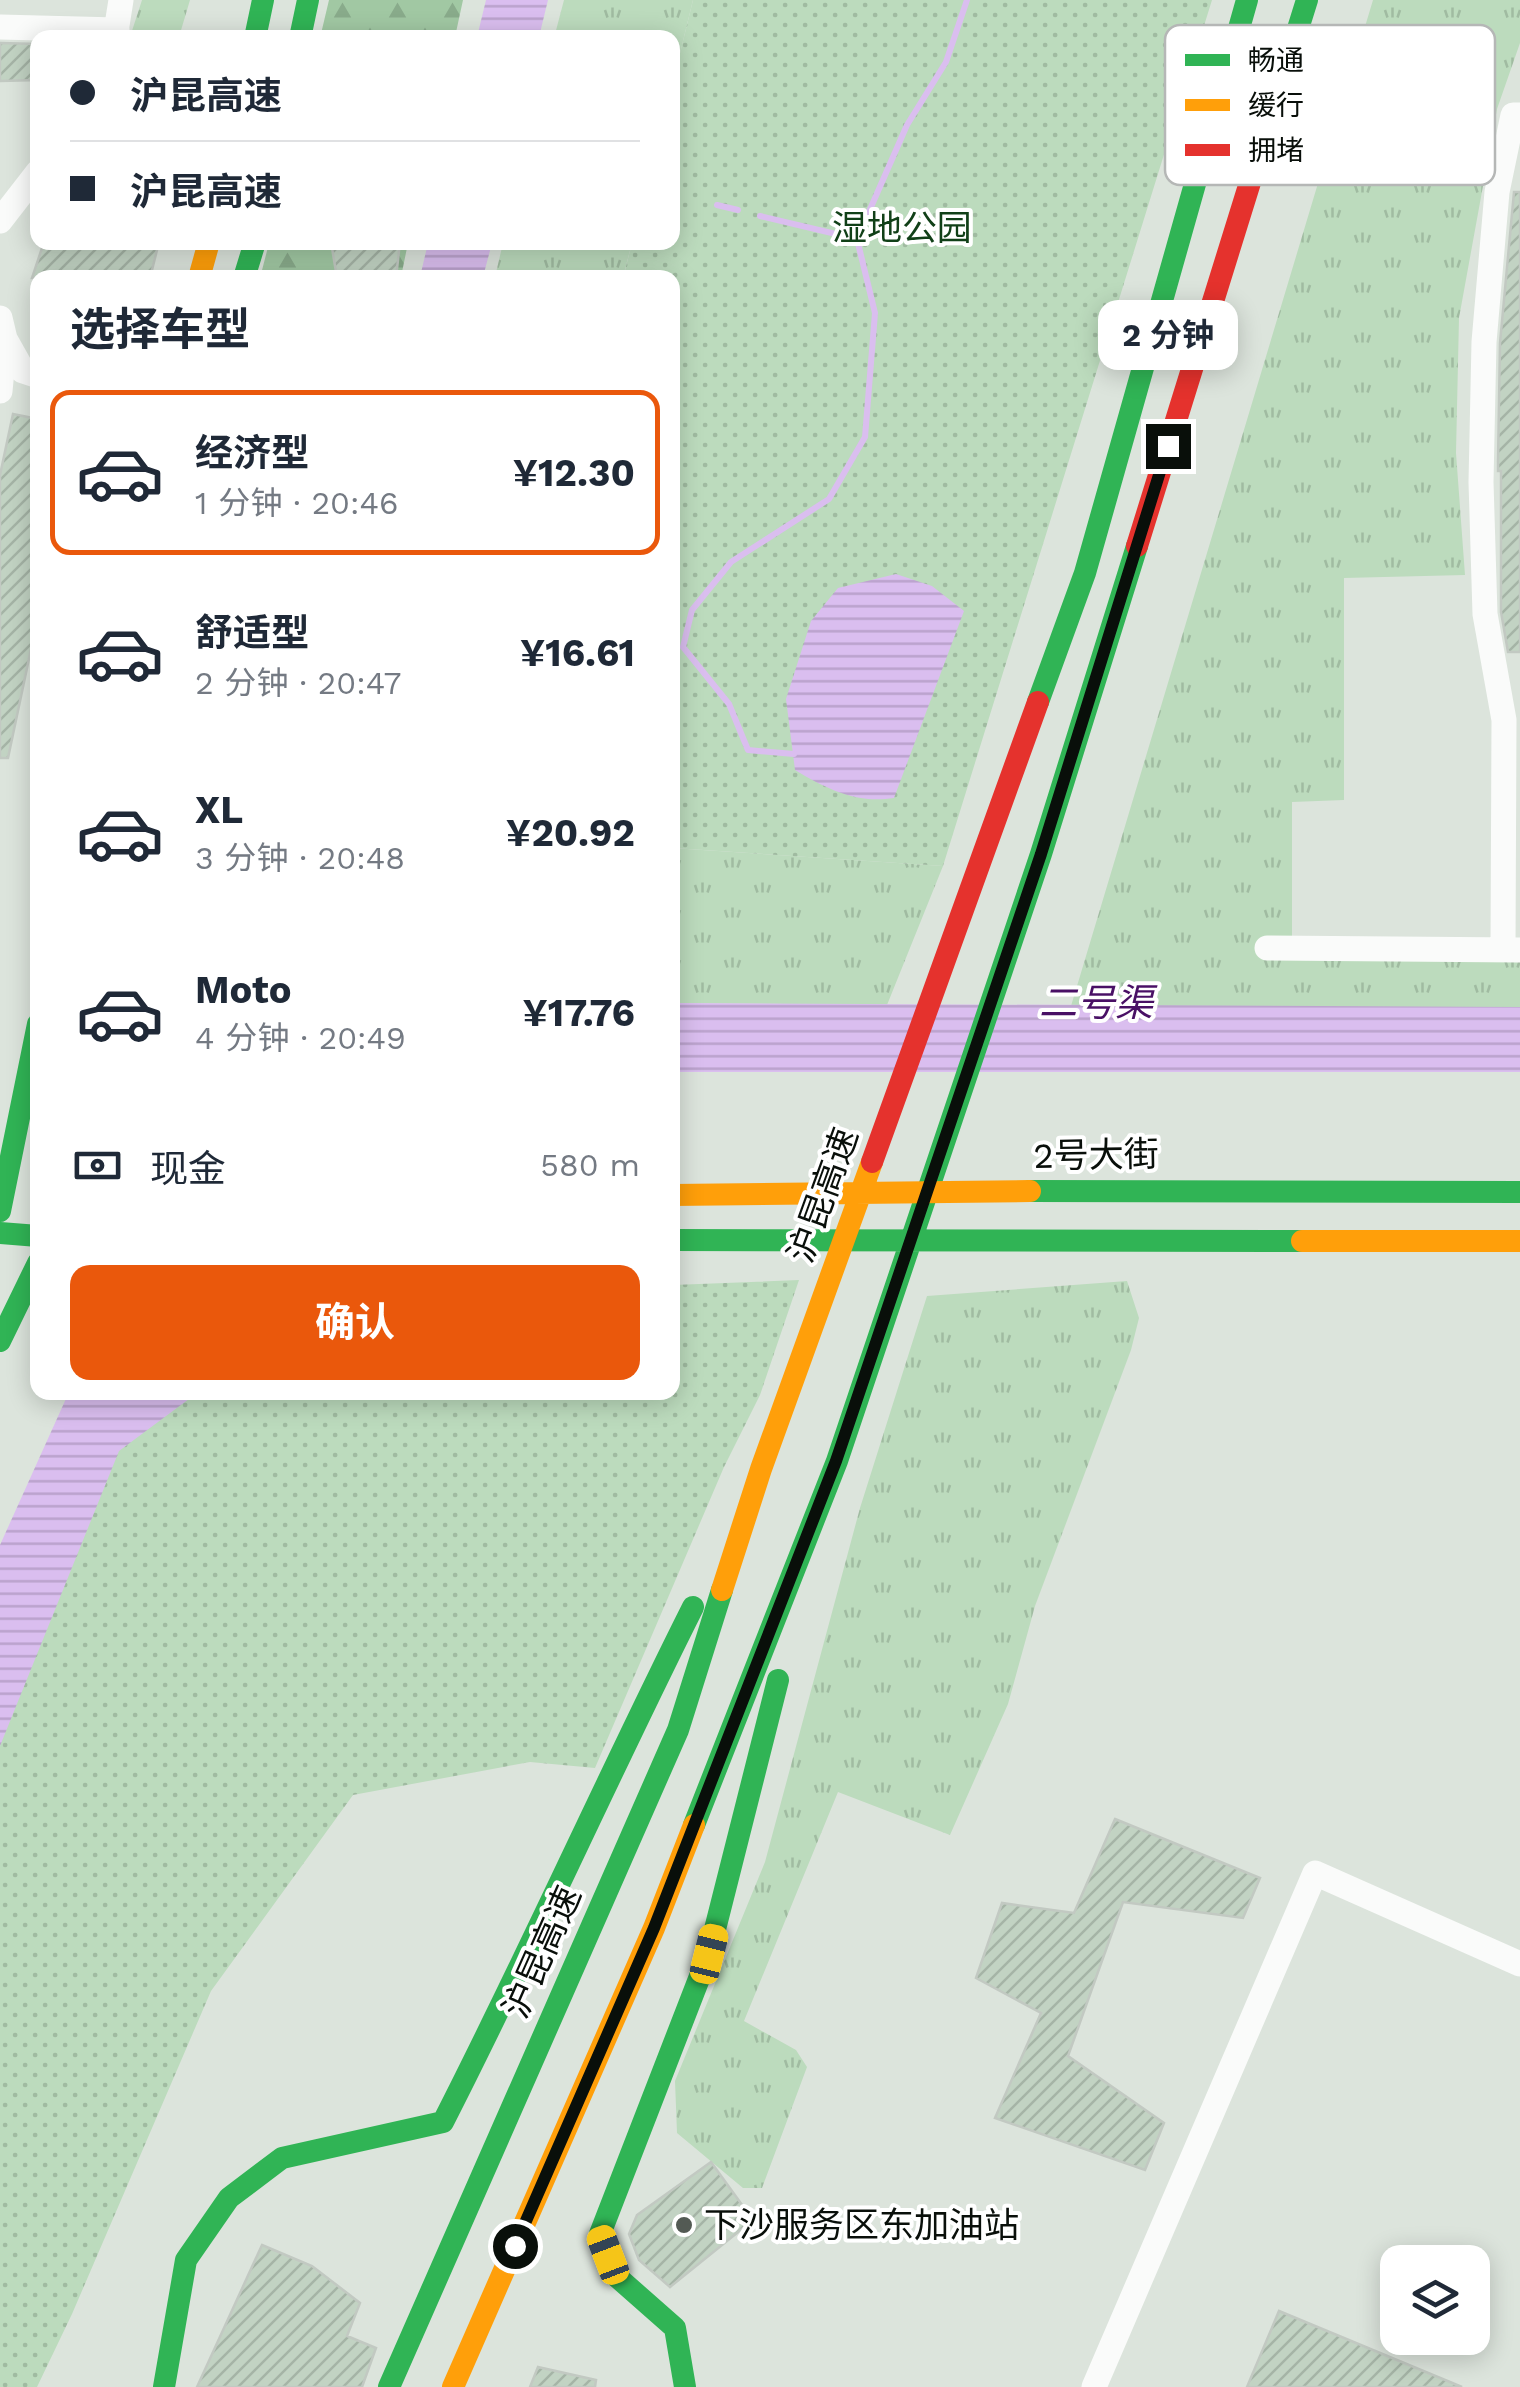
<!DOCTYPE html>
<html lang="zh">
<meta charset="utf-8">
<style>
body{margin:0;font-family:"Work Sans","Noto Sans SC",sans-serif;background:#f6f6f7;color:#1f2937;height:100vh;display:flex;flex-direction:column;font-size:38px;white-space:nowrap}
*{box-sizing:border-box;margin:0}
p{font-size:32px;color:#747a83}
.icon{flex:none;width:55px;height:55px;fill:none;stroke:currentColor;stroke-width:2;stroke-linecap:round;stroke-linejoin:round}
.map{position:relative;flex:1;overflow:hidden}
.drawer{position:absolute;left:30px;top:270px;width:650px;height:1130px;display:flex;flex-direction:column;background:#fff;border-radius:20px;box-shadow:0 5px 25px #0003}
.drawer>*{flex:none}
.top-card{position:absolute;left:30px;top:30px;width:650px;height:220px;border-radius:20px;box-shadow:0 5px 25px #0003;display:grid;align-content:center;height:220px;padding:0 40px;background:#fff}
.tools{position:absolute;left:1380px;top:2245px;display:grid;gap:20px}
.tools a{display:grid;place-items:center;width:110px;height:110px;border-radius:20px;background:#fff;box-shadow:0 5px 25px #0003;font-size:50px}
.end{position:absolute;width:45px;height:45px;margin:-22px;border:12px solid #090f0a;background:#fff;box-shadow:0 0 0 5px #fff}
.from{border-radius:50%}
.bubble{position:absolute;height:70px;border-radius:20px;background:#fff;box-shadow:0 5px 25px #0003;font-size:32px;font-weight:700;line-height:70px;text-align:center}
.car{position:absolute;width:30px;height:60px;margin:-30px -15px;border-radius:12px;box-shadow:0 0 8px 2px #0007;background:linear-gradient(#f5c518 24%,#345 0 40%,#f5c518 0 76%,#345 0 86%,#f5c518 0)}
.top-card b{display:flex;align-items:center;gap:35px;height:95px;font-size:38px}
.top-card b+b{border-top:2px solid #e0e1e3}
.top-card i{width:25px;height:25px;background:#1f2937}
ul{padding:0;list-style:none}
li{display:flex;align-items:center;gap:30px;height:165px;margin:0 20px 15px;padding:0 20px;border:5px solid transparent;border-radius:20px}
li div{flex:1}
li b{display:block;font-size:38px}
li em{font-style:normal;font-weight:700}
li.on{border-color:#ea580c}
li>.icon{width:90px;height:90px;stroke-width:1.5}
h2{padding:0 40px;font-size:45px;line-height:120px}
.pay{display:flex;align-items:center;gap:25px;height:110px;padding:0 40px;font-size:38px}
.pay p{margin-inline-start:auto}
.action{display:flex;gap:20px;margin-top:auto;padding:20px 40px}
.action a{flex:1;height:115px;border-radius:20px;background:#ea580c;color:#fff;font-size:40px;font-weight:700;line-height:115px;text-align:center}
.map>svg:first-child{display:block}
.grass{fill:url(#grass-tufts)}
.forest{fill:url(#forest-firs)}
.park{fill:url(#park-dots)}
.water{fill:url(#water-rules)}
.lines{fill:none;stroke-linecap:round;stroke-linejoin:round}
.stream{stroke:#dabeef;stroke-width:6}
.building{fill:url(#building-hatch);stroke:#c2c9c2;stroke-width:2.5}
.street{stroke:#fafbfa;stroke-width:25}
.fast{stroke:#30b455;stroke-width:22}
.slow{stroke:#ff9f0a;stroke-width:22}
.jam{stroke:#e5322d;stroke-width:22}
.route{stroke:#090f0a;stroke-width:12}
.poi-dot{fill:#535a54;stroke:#fff;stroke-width:4}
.labels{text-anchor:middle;stroke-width:8;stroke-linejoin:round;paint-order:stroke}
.park-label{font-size:35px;fill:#114018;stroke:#fff}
.street-label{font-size:35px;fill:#090f0a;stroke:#fff}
.poi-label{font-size:35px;fill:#090f0a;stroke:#fff;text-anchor:start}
.water-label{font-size:38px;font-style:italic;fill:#491065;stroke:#fff}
.key{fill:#fff;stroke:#b5b7b6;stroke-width:2.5}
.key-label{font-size:28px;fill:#090f0a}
</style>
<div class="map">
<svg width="1520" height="2387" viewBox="0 0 1520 2387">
<defs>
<pattern id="grass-tufts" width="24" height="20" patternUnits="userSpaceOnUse" patternTransform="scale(2.5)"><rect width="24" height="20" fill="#bcdbbd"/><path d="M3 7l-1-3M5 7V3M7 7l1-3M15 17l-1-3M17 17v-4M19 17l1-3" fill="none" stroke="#a0bba1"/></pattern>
<pattern id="forest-firs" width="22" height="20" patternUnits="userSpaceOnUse" patternTransform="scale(2.5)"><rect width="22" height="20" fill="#a1c8a3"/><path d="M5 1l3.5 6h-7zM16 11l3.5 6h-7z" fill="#89ab8b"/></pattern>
<pattern id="park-dots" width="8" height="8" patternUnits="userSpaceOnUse" patternTransform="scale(2.5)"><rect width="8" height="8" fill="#bcdbbd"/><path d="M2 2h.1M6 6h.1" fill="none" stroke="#a0bba1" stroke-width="1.8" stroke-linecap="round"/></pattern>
<pattern id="water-rules" width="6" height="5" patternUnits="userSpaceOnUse" patternTransform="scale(2.5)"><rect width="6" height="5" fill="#dabeef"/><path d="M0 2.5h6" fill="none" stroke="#baa2cc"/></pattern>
<pattern id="building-hatch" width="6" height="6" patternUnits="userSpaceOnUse" patternTransform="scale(2.5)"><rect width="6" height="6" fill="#c2d3c3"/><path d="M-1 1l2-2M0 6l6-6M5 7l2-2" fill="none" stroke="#a5b4a6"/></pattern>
</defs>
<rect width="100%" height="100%" fill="#dce4dc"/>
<path class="grass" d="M142 0H190L179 37H130Z
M564 0H693L673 82 672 38H554Z
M1373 0H1520V43L1497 109 1459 318 1456 453 1465 575 1344 578V800L1292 802V949L1520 951V1007L1071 1006Z
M503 243V242L632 243 623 277H495Z
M672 848 943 866 887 1005 673 1003Z
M1127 1281 1139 1318 1131 1350 1035 1606 1008 1704 950 1835 838 1792 744 2021 796 2050 807 2067 762 2188H743L677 2133 675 2081 765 1862 860 1508 927 1296Z"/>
<path class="forest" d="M329 0H463L455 37 320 38Z
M269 243H408L401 277 260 278Z"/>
<path class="park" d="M693 0H1212L943 866 673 848 672 278H623L632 243 672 242 673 82Z
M799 1280 760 1395 724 1467 595 1768 530 1762 353 1795 211 1991 72 2314 37 2387H0V1628L115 1393 672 1392 673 1285Z"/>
<path class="water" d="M486 0H548L539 37H477Z
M428 243H492L483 277H420Z
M896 574 932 586 964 611 894 798C856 804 827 789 795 770L786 699 811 621 838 588Z
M672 1003 1520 1007V1072H673Z
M69 1392 197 1393 119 1451 0 1746V1545Z"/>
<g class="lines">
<path class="stream" d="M717 205 738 210
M760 216 857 239
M794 754 748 750 729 704 683 647 692 610 731 562 829 499 865 437 875 313 857 239 907 125 946 62 967 0"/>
</g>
<path class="building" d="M0 43 38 44V80L0 81Z
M1514 192H1520V652H1508L1501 612V471H1498V462L1500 343Z
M44 242H159L150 278H32Z
M331 242H400L396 278H337Z
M13 414 38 419V616L8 758H0V475Z
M1115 1819 1260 1878 1243 1918 1123 1902 1068 2056 1164 2123 1145 2170 995 2118 1041 2013 976 1978 1002 1903 1074 1913Z
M711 2162 753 2220 670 2287 639 2260 629 2234 637 2215Z
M262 2245 312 2266 360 2303 347 2336 376 2348 362 2387H197Z
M1279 2311 1462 2387H1247Z
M538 2367 596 2380 595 2387H530Z"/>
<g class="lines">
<path class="street" d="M0 27 117 30
M115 38 121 0
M0 221 38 172
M0 318 5 339 0 391
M5 339 23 371 38 376
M1267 948 1520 950
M1503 949 1504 720 1485 614 1481 482 1484 342 1497 192 1513 115H1520
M1094 2387 1315 1873 1520 1964"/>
<path class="fast" d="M255 38 263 0
M300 38 308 0
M1261 147 1307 0
M244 278 255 242
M1038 702 1085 573 1247 0
M1030 1191 1520 1192
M0 1211 38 1024
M0 1233 38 1236
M672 1240 1302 1241
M0 1341 38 1263
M694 1825 837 1461 1041 854 1137 546
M164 2387 186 2260 229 2198 282 2158 443 2122C530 1952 607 1778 693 1607
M389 2387 678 1730 722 1590
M685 2387 675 2328 616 2276 600 2234 709 1953 778 1680"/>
<path class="slow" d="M199 278 209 242
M672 1195 1030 1191
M1302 1241H1520
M722 1590 761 1469 872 1162
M453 2387 654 1928 694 1825"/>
<path class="jam" d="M1137 546 1261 147
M872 1162 1038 702"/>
</g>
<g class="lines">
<path class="route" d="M515 2246 654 1928 836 1461 1041 854 1168 446"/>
</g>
<circle class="poi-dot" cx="684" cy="2225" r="10"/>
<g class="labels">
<g class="park-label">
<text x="902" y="240">湿地公园</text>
</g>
<g class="street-label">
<text transform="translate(1096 1155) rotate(-1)" y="12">2号大街</text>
<text transform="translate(823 1195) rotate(-70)" y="12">沪昆高速</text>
<text transform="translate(542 1952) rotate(-66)" y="12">沪昆高速</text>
</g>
<g class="poi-label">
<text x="704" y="2237">下沙服务区东加油站</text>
</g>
<g class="water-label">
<text x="1096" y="1016">二号渠</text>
</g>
</g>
<rect x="1165" y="25" width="330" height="160" rx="15" class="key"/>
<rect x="1185" y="54" width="45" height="12" fill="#30b455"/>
<rect x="1185" y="99" width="45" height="12" fill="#ff9f0a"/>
<rect x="1185" y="144" width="45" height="12" fill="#e5322d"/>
<g class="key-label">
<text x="1248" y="70">畅通</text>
<text x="1248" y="115">缓行</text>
<text x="1248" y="160">拥堵</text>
</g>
</svg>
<div class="tools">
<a><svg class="icon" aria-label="layers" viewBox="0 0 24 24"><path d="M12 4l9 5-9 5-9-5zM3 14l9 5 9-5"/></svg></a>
</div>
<i class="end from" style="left:515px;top:2246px"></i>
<i class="end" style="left:1168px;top:446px"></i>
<div class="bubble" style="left:1098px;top:300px;width:140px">2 分钟</div>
<i class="car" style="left:709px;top:1954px;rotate:14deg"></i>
<i class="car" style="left:608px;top:2255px;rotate:339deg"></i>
<div class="top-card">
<b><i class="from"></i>沪昆高速</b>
<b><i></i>沪昆高速</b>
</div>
<section class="drawer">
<h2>选择车型</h2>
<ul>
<li class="on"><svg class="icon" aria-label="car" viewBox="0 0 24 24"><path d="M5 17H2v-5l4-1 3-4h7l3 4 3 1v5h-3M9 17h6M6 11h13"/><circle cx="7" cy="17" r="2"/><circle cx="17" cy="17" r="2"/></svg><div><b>经济型</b><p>1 分钟 · 20:46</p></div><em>¥12.30</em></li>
<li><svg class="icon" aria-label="car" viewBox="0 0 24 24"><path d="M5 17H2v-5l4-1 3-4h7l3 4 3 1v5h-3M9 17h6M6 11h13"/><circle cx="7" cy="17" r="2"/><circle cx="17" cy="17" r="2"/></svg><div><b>舒适型</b><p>2 分钟 · 20:47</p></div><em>¥16.61</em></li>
<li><svg class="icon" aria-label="car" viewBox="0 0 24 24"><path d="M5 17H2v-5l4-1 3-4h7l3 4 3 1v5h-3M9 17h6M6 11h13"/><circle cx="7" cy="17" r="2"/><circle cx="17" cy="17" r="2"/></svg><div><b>XL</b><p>3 分钟 · 20:48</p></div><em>¥20.92</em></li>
<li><svg class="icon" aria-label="car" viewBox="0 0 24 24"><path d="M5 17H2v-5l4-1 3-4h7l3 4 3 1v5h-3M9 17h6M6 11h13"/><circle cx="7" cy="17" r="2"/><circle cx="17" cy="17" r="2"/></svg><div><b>Moto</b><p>4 分钟 · 20:49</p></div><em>¥17.76</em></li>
</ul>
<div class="pay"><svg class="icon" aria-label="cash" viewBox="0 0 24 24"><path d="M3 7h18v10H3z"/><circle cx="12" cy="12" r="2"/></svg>现金<p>580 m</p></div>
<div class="action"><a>确认</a></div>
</section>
</div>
